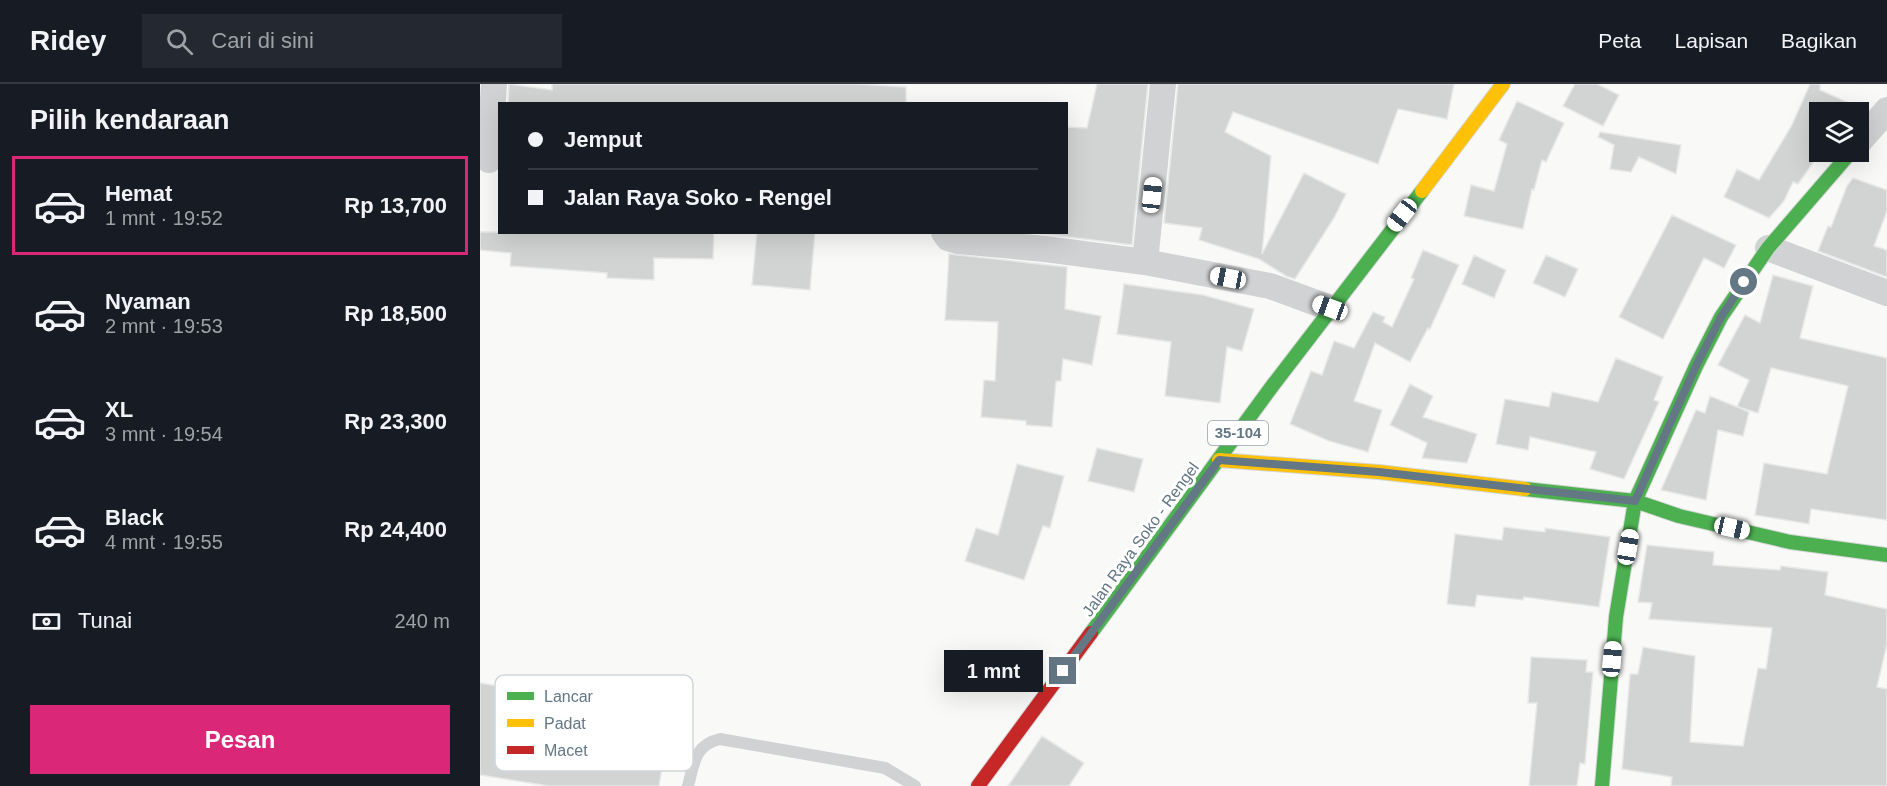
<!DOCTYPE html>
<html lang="id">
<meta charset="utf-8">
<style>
body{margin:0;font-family:Arial,sans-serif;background:#242831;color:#f1f3f6;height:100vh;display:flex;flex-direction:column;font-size:22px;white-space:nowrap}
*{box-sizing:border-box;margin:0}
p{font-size:20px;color:#9ea1a6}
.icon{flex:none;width:33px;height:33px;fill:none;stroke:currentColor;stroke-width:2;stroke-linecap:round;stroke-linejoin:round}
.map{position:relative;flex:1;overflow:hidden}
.details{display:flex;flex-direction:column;background:#171b24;width:480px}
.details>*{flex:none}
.hud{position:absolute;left:18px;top:18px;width:570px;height:132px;border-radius:0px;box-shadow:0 6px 24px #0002;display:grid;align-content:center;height:132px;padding:0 30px;background:#171b24}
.controls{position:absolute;left:1329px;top:18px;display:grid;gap:12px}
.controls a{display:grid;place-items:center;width:60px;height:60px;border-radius:0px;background:#171b24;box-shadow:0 6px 24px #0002;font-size:30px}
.end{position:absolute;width:27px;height:27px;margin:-14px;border:8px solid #637784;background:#fff;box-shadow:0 0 0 3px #fff}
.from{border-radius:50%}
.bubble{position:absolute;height:42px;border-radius:0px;background:#171b24;box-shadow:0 6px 24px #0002;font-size:20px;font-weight:700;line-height:42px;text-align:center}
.car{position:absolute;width:18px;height:36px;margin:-18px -9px;border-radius:8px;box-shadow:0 0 4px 2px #0007;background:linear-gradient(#fff 24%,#345 0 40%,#fff 0 76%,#345 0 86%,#fff 0)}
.hud b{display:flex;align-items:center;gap:21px;height:57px;font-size:22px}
.hud b+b{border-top:2px solid #363941}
.hud i{width:15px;height:15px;background:#f1f3f6}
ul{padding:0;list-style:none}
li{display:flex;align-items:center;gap:18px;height:99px;margin:0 12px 9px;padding:0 18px;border:3px solid transparent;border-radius:0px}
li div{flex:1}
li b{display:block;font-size:22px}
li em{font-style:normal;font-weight:700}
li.selected{border-color:#db2777}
li>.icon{width:54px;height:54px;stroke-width:1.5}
h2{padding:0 30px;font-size:27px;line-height:72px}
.pay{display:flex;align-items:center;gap:15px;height:66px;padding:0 30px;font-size:22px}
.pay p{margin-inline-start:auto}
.cta{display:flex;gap:12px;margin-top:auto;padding:12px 30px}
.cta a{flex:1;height:69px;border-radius:0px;background:#db2777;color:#fff;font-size:24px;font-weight:700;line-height:69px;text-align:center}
header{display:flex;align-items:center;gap:36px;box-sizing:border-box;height:84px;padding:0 30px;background:#171b24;border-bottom:2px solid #363941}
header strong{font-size:28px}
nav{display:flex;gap:33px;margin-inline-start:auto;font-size:21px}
.search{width:420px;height:54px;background:#242831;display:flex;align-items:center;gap:15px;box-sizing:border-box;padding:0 21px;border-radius:0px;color:#9ea1a6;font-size:22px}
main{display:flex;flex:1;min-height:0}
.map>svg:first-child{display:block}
.building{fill:#d2d4d4;stroke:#e8e8e8;stroke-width:1.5}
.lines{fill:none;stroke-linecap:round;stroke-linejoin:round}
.fast-casing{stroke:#d5d7d7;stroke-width:16}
.slow-casing{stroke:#d5d7d7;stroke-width:16}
.jam-casing{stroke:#d5d7d7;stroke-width:16}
.lane{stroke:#d1d2d3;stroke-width:12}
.street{stroke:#d1d2d3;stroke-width:26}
.fast{stroke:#4caf50;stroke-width:14}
.slow{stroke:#ffc107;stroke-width:14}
.jam{stroke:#c62828;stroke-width:14}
.route{stroke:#637784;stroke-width:8}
.labels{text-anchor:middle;stroke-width:6;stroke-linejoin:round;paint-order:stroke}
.shield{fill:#fff;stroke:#92a0a9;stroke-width:1.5}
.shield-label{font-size:15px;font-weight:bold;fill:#637784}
.street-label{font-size:16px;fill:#637784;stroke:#fff}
.key{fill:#fff;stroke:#d0d6da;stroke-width:1.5}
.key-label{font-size:16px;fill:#637784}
</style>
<header>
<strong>Ridey</strong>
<div class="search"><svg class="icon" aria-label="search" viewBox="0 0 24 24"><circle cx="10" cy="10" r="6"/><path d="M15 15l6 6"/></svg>Cari di sini</div>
<nav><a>Peta</a><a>Lapisan</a><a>Bagikan</a></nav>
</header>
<main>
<section class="details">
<h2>Pilih kendaraan</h2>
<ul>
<li class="selected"><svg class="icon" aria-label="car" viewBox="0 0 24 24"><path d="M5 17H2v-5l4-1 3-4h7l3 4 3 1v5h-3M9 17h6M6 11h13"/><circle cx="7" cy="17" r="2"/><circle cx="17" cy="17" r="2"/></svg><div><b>Hemat</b><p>1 mnt · 19:52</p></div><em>Rp 13,700</em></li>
<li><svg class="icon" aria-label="car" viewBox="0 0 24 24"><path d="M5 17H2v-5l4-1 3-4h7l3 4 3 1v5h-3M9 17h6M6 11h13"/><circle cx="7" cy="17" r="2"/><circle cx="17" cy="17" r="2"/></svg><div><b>Nyaman</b><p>2 mnt · 19:53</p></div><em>Rp 18,500</em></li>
<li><svg class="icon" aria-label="car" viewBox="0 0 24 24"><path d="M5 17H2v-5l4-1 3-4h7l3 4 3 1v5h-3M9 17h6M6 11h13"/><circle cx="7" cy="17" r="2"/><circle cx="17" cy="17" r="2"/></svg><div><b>XL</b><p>3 mnt · 19:54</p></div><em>Rp 23,300</em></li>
<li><svg class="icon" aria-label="car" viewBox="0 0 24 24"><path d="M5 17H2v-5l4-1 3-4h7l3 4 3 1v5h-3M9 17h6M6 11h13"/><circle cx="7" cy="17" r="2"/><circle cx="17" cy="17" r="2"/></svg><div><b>Black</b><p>4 mnt · 19:55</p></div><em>Rp 24,400</em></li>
</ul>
<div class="pay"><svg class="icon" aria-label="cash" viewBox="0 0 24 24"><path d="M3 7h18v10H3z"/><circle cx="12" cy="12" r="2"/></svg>Tunai<p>240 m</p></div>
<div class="cta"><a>Pesan</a></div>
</section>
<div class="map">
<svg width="1407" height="702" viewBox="0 0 1407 702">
<rect width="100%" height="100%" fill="#f9f9f8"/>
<path class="building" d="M29 0 72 6V0H377L426 3V20H28Z
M617 0H668L652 161 549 148H586V43L607 44Z
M698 0H974L967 35 918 25 898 80 753 28 745 48 791 72 782 170 824 89 866 110 854 134 815 195 806 192 779 175 719 156 722 144 684 139Z
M1095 0H1117L1139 11 1123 42 1083 22Z
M1330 0H1340V6L1387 27 1385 28H1340V69L1318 100 1313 98 1304 117 1289 134 1244 113 1257 85 1279 96 1312 41Z
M1037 17 1084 39 1066 78 1062 76 1054 106 1052 105 1043 145 984 132 991 101 1014 107 1027 60 1019 56Z
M1120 48 1201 61 1196 90 1159 73 1151 88 1130 85 1134 61 1118 53Z
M1373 94 1407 106V127L1394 162 1407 166V193L1338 167 1348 142 1351 143 1367 102Z
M1192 131 1256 161 1244 184 1224 174 1183 255 1139 233Z
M0 148H234L233 175 174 174V196L127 194V189L30 182 31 169 0 166Z
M277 148H335L330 206 272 201Z
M943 166 979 181 950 245 948 244 930 278 895 259 874 317 902 326 888 368 849 357 810 340 831 287 842 291 854 257 874 264 893 228 905 233 903 238 912 243 934 195 931 194Z
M469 170 587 183 585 225 621 232 612 281 583 275 581 297H576L572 343 546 341V337L501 333 504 296 515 297 518 238 465 236Z
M994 171 1026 186 1014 214 982 200Z
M1066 171 1098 185 1085 213 1053 199Z
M1293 191 1333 202 1320 254 1407 274V436L1331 425 1329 440 1275 431 1284 379 1347 390 1368 302 1291 284 1278 329 1258 323 1269 328 1263 352 1238 346 1226 416 1181 406 1216 326 1225 329 1230 312 1257 323 1269 296 1238 281 1265 231 1280 239Z
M644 200 723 211 774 225 762 267 747 263 740 319 685 312 691 258 637 250Z
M1136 274 1183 293 1174 316 1179 318 1144 395 1110 385 1116 368 1050 353 1048 366 1016 360 1025 315 1069 323 1072 308 1118 318Z
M930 300 953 312 943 333 997 350 987 379 942 374 947 359 910 341Z
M617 364 663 375 654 408 608 397Z
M537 380 584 392 570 444 563 442 544 496 485 477 496 444 518 451Z
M1024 443 1065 448V444L1130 453 1119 523 1044 513 1043 516 997 511 995 523 967 520 975 450 1022 456Z
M1167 461 1234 468 1233 481 1300 486 1301 482 1348 488 1345 511 1407 525V560L1397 603 1407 605V702H1191L1192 693 1142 685 1150 590H1158L1163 563 1215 572 1210 658 1263 662 1278 584 1286 585 1292 544 1169 535 1172 519 1158 518Z
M1051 573 1107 576 1106 588H1113L1105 680 1100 679 1097 702H1049L1057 619H1048Z
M0 599 191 630 179 702H69L0 691Z
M562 652 604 679 589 702H528Z"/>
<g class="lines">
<defs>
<path id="fast" d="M1045 405 1155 417 1199 432 1310 458 1407 471
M611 549 793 301 942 107
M1122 702 1136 533 1155 417 1216 282 1241 233 1288 164 1371 68"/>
<path id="slow" d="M942 107 1023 0
M739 376 899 388 1045 405"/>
<path id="jam" d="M498 702 611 549"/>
</defs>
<use href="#fast" class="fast-casing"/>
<use href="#slow" class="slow-casing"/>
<use href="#jam" class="jam-casing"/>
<path class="lane" d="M208 702C214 680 214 661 240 655L405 684 435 702"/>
<path class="street" d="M1378 59 1407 26
M9 76 14 0
M464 148 468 154 478 157 565 165 665 178 683 0
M1288 164 1407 209
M665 178 790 202 850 224"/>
<use href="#fast" class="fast"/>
<use href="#slow" class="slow"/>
<use href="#jam" class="jam"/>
</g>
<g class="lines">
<path class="route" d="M583 587 739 376 899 388 1155 417 1216 282 1241 233 1264 198"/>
</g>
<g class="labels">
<rect class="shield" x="728" y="337" width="60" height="24" rx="4.5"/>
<g class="shield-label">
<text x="758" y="354">35-104</text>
</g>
<g class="street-label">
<text transform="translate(660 455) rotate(-54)" y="6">Jalan Raya Soko - Rengel</text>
</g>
</g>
<rect x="15" y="591" width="198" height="96" rx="9" class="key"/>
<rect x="27" y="608" width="27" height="8" fill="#4caf50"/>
<rect x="27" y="635" width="27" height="8" fill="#ffc107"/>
<rect x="27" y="662" width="27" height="8" fill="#c62828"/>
<g class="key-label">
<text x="64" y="618">Lancar</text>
<text x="64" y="645">Padat</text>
<text x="64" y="672">Macet</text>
</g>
</svg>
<div class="controls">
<a><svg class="icon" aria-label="layers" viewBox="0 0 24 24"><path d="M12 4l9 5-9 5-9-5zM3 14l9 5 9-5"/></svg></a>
</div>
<i class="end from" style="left:1264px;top:198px"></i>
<i class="end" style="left:583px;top:587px"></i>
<div class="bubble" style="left:464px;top:566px;width:99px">1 mnt</div>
<i class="car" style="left:672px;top:111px;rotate:6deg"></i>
<i class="car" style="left:922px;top:131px;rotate:218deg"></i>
<i class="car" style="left:748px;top:194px;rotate:281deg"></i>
<i class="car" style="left:850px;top:224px;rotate:290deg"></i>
<i class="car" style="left:1252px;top:444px;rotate:103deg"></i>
<i class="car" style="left:1148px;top:463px;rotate:10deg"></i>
<i class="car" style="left:1132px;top:575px;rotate:5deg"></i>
<div class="hud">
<b><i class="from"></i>Jemput</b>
<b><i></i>Jalan Raya Soko - Rengel</b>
</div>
</div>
</main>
